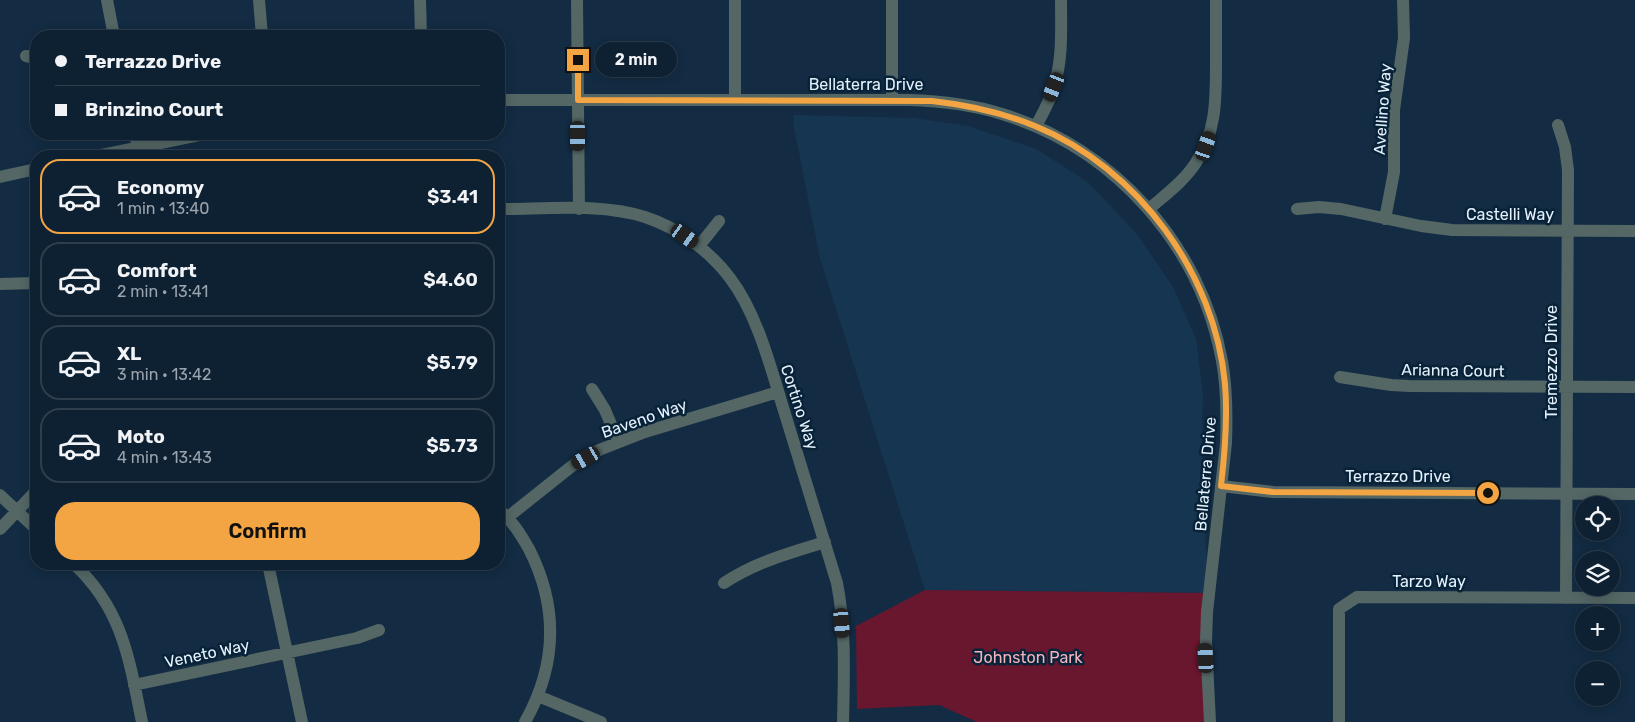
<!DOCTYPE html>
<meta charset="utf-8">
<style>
body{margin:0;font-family:Rubik,sans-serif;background:#1c2e3e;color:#f1f3f6;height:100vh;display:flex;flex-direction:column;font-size:19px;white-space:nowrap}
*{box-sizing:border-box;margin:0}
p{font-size:16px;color:#9ba3ac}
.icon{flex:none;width:28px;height:28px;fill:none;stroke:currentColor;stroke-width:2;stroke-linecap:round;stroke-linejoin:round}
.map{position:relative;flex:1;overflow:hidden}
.side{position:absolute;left:30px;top:150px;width:475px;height:420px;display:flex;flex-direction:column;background:#0e2132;border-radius:20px;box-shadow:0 2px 12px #0003,0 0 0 1px #2e3e4d}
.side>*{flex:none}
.top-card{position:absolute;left:30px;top:30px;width:475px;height:110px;border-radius:20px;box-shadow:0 2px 12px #0003,0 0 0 1px #2e3e4d;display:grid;align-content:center;height:110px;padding:0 25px;background:#0e2132}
.buttons{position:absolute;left:1575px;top:496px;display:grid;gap:10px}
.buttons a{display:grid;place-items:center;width:45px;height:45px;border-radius:50%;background:#0e2132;box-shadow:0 2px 12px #0003,0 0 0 1px #2e3e4d;font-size:25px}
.end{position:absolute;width:22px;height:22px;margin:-11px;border:6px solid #f3a443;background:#111;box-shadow:0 0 0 2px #111}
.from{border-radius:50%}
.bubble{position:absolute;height:35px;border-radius:18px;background:#0e2132;box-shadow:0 2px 12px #0003,0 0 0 1px #2e3e4d;font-size:16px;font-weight:600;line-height:35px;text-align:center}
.car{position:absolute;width:15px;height:30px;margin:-15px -8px;border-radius:6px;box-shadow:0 0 4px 1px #0007;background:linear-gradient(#222 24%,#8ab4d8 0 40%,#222 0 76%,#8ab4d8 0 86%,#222 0)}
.top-card b{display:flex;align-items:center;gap:18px;height:48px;font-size:19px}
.top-card b+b{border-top:1px solid #2e3e4d}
.top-card i{width:12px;height:12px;background:#f1f3f6}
ul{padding:9px 0 0;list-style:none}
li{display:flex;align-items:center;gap:15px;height:75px;margin:0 10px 8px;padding:0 15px;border:2px solid #2e3e4d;border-radius:20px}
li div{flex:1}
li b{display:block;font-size:19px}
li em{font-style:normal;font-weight:600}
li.selected{border-color:#f3a443}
li>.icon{width:45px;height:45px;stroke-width:1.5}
.cta{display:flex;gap:10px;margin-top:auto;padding:10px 25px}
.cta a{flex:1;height:58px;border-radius:20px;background:#f3a443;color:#111;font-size:20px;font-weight:600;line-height:58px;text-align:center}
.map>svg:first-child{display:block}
.built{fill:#163551}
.green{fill:#69162f}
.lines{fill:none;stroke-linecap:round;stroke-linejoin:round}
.minor{stroke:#546765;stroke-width:12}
.tertiary{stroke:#546765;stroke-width:12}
.route{stroke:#f3a443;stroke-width:6}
.labels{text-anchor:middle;stroke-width:5;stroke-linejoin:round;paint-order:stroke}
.street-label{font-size:16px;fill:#e5f2fe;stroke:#082238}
.park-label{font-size:16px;fill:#f4b3bd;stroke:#082238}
</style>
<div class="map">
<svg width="1635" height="722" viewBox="0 0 1635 722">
<rect width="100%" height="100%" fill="#132c43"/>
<path class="built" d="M794 115 914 118 968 126 1036 149 1088 182 1137 234 1173 287 1196 339 1203 394 1201 475 1209 593 925 590 820 258 794 127Z"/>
<path class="green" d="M925 590 1209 593 1210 722H977L939 705 857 709 856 626Z"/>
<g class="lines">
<path class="minor" d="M107 0 114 36
M259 0 262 36
M420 0 421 36
M577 0 579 209
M735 0V100
M26 56 36 58
M892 100V0
M1558 125 1565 147 1568 170 1566 598
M1036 126C1043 113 1050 101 1054 87 1063 58 1061 29 1061 0
M135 134 138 148
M499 209C545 209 602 203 645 217 678 228 709 250 730 278 758 315 771 369 785 414 802 470 820 526 837 583 846 629 844 675 843 722
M1149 209C1165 195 1183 182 1195 164 1216 134 1216 100 1216 65 1216 43 1216 22 1216 0
M1297 209 1319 207 1341 209 1421 226 1452 230 1635 231
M1385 219 1394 172V110L1404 38 1403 0
M699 246 719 221
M0 284 36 283
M1340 377 1391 385 1409 386 1635 387
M592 389 605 410 618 441
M0 495 36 529
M499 510C512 520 521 535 529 549 559 608 557 665 525 722
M508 517 572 466 599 450 645 432 778 392
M0 529 36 491
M74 564C123 610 129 659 142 722
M268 564 302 722
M724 583C756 562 789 553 825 542
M134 685 357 638 379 630
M538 696 601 722
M1339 722V609L1357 597 1635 598"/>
<path class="tertiary" d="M499 100H908C940 101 971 104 1002 114 1114 148 1201 245 1222 361 1227 388 1227 416 1226 443L1207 612 1206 642 1210 722
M97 156 204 134
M0 177 36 169
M1221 486 1273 492 1635 494"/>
</g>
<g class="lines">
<path class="route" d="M578 60V100L932 101C968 105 1001 112 1035 126 1138 168 1215 274 1225 384 1228 419 1225 452 1221 486L1273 492 1488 493"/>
</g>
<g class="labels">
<g class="street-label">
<text x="866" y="90">Bellaterra Drive</text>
<text transform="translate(1382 109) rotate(-86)" y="6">Avellino Way</text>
<text x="1510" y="220">Castelli Way</text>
<text transform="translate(1551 362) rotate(-90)" y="6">Tremezzo Drive</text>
<text transform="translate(1453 370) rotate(1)" y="6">Arianna Court</text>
<text transform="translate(800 407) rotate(72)" y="6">Cortino Way</text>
<text transform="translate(644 418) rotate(-19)" y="6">Baveno Way</text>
<text transform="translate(1205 474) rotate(-85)" y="6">Bellaterra Drive</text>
<text x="1398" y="482">Terrazzo Drive</text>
<text x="1429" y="587">Tarzo Way</text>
<text transform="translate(207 653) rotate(-12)" y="6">Veneto Way</text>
</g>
<g class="park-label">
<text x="1028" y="663">Johnston Park</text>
</g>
</g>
</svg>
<div class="buttons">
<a><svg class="icon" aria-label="locate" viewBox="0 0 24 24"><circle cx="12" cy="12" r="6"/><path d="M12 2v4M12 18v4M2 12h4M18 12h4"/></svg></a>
<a><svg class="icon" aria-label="layers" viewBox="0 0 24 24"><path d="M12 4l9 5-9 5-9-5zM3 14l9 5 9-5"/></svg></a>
<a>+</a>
<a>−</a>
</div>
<i class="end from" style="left:1488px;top:493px"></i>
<i class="end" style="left:578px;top:60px"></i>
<div class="bubble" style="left:595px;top:42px;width:82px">2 min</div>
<i class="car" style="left:1054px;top:87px;rotate:202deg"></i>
<i class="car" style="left:578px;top:136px;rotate:180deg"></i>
<i class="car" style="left:1206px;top:146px;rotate:19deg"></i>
<i class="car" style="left:685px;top:236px;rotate:125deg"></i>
<i class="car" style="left:586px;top:458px;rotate:240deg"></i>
<i class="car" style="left:842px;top:623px;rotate:175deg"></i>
<i class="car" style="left:1206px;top:658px;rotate:357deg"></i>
<div class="top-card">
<b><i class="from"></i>Terrazzo Drive</b>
<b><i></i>Brinzino Court</b>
</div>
<section class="side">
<ul>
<li class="selected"><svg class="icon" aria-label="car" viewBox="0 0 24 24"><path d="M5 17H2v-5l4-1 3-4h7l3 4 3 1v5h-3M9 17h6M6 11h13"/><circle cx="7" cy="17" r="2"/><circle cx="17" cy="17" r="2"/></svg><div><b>Economy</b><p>1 min · 13:40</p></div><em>$3.41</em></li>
<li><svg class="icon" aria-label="car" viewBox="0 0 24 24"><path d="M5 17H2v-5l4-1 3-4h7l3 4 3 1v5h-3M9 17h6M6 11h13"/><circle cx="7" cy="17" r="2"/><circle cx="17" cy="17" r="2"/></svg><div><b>Comfort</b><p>2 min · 13:41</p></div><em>$4.60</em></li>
<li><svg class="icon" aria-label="car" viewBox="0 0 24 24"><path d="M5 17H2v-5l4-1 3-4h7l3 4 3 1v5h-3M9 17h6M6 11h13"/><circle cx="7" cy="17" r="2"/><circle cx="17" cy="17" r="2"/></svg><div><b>XL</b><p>3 min · 13:42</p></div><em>$5.79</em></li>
<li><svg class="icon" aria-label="car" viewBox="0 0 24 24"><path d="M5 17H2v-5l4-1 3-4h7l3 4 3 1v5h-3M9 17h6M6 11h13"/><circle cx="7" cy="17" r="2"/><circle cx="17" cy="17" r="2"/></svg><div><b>Moto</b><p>4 min · 13:43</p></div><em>$5.73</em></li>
</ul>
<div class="cta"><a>Confirm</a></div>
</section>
</div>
